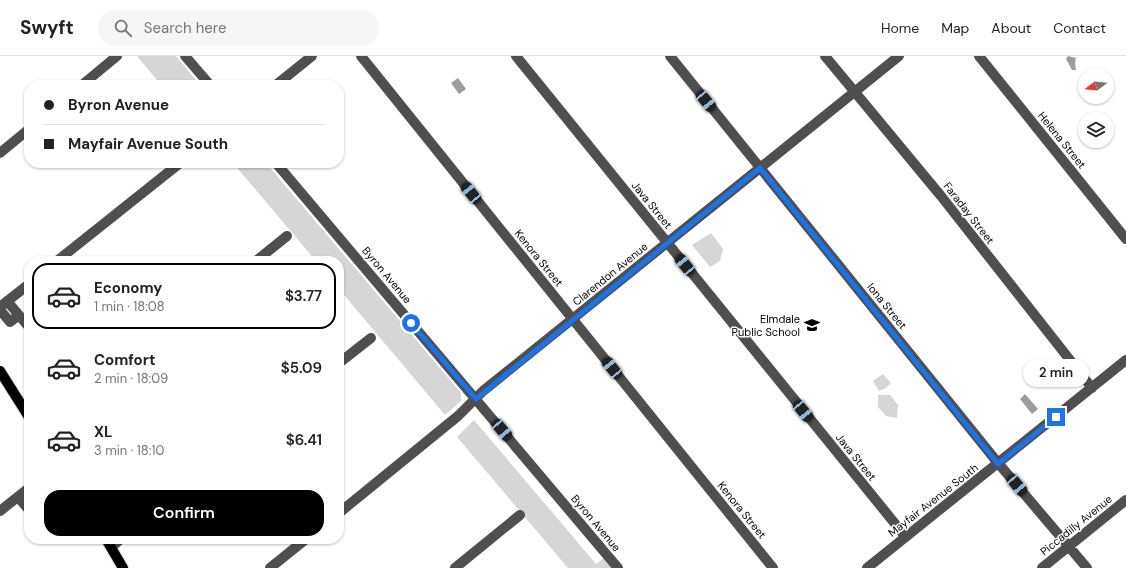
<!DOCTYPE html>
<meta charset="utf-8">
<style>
body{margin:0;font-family:"DM Sans",sans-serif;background:#f6f6f6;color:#222;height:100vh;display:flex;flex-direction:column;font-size:15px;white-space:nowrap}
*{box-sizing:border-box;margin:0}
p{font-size:13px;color:#767676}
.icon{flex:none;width:22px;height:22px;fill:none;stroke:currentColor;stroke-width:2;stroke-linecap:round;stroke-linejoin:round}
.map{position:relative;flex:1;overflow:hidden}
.panel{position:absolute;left:24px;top:200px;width:320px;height:288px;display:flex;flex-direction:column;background:#fff;border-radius:16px;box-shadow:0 1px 3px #0004}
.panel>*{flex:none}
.hud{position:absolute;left:24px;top:24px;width:320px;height:88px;border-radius:16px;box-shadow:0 1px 3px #0004;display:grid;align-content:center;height:88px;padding:0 20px;background:#fff}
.needle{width:26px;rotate:254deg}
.fabs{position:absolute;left:1078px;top:12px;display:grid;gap:8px}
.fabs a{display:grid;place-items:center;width:36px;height:36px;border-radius:50%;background:#fff;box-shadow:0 1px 3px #0004;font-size:20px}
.end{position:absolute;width:18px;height:18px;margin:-9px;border:5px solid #1a73e8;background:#fff;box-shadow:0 0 0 2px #fff}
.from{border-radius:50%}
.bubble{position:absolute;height:28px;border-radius:14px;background:#fff;box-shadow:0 1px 3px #0004;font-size:13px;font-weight:600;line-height:28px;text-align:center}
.car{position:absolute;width:12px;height:24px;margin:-12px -6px;border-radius:5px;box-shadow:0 0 3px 1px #0007;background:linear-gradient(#222 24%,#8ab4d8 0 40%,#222 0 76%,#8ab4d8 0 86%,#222 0)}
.hud b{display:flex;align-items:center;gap:14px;height:38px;font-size:15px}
.hud b+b{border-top:1px solid #e0e0e0}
.hud i{width:10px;height:10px;background:#222}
ul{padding:7px 0 0;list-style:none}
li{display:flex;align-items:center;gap:12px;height:66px;margin:0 8px 6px;padding:0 12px;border:2px solid transparent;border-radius:16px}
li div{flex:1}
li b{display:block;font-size:15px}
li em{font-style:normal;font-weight:600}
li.current{border-color:#000}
li>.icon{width:36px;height:36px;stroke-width:1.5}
.cta{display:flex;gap:8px;margin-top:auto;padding:8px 20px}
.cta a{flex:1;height:46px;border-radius:16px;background:#000;color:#fff;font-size:16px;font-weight:600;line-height:46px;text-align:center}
header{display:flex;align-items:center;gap:24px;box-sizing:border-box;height:56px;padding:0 20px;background:#fff;border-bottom:1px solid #e0e0e0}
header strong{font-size:19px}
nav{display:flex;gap:22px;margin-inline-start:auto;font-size:14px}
.search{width:280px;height:36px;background:#f6f6f6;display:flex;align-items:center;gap:10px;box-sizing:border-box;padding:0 14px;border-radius:16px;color:#767676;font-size:15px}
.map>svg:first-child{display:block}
.green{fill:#d6d6d6}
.water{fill:#9d9d9d}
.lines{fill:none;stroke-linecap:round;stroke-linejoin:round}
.major-casing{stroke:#dbdbdb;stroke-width:12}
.minor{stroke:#4f4f4f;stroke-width:10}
.major{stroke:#000;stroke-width:10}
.route{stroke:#1a73e8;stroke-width:5}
.labels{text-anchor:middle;stroke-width:3;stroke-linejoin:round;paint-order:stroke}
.street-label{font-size:11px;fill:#000;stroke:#fff}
.poi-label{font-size:11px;fill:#000;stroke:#fff;text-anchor:end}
</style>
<header>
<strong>Swyft</strong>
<div class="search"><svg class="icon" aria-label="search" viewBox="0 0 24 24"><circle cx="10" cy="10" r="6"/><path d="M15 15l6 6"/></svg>Search here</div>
<nav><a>Home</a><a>Map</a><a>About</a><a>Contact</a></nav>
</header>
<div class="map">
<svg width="1126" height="512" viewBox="0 0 1126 512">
<rect width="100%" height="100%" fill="#fff"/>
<path class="green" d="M137 0H176L200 29H161Z
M233 107H266L461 337V345L445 359 339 233V205H316Z
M711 177 723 193 720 205 710 211 692 189Z
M883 318 891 327 886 332 879 335 873 325Z
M878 339H890L898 349 897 362 886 360 878 351Z
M474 364 596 508 604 502 613 512H568L457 381Z"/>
<path class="water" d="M1068 0 1076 2 1075 7 1076 14H1072L1066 3Z
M458 22 466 33 459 38 451 27Z
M1025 338 1038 353 1032 358 1020 343Z"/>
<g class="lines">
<defs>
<path id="major" d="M0 315 29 361
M106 483 123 512"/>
</defs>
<use href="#major" class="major-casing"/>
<path class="minor" d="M185 0 210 29
M361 0 773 512
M516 0 905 480
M670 0 998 407 1087 512
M825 0 941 140 1092 332
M979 0 1126 183
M82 29 117 0
M276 29 312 0
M0 97 29 73
M276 107 618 512
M57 205 180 107
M256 205 287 180
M7 245 29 271
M0 251 29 228
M0 254 10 266 19 259
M339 307 371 282
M18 441 29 454
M0 455 29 432
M339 457 458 360 483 335 899 0
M111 491 121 483
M270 512 306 483
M455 512 520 459
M867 512 1126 304
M1042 512 1126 444"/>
<use href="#major" class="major"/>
</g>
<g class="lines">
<path class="route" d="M411 267 476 343 760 112 998 408 1056 361"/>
</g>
<defs>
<symbol id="school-bare" viewBox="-9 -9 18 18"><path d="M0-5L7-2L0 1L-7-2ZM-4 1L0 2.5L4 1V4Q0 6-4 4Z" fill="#000" stroke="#fff" stroke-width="2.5" paint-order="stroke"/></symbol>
</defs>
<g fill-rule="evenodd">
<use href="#school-bare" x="801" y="258" width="22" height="22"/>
</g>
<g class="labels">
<g class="street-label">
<text transform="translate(1062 84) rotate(51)" y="4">Helena Street</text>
<text transform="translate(652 149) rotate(51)" y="4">Java Street</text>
<text transform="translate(969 157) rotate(52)" y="4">Faraday Street</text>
<text transform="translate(539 202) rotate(51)" y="4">Kenora Street</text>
<text transform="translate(610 218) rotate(-39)" y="4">Clarendon Avenue</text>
<text transform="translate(387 219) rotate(50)" y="4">Byron Avenue</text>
<text transform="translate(887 250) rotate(51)" y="4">Iona Street</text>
<text transform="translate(856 401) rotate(51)" y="4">Java Street</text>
<text transform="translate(933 444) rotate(-38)" y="4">Mayfair Avenue South</text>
<text transform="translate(742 454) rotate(51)" y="4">Kenora Street</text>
<text transform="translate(596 467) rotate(50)" y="4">Byron Avenue</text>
<text transform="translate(1076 469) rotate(-39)" y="4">Piccadilly Avenue</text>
</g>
<g class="poi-label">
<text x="800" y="267">Elmdale<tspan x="800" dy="13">Public School</tspan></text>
</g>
</g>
</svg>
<div class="fabs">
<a><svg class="needle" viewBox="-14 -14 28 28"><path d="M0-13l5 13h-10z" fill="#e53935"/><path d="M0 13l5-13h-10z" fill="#767676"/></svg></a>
<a><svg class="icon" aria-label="layers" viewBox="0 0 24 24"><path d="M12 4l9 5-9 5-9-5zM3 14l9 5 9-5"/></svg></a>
</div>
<i class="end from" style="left:411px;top:267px"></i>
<i class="end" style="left:1056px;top:361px"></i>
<div class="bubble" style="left:1023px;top:303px;width:66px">2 min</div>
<i class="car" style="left:706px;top:45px;rotate:141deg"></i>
<i class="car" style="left:471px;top:137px;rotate:321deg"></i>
<i class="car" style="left:685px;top:209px;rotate:321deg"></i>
<i class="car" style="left:612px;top:312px;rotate:321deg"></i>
<i class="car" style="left:803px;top:355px;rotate:141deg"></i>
<i class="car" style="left:502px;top:374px;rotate:140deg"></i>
<i class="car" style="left:1017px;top:429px;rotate:140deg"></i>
<div class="hud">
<b><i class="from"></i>Byron Avenue</b>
<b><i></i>Mayfair Avenue South</b>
</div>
<section class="panel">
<ul>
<li class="current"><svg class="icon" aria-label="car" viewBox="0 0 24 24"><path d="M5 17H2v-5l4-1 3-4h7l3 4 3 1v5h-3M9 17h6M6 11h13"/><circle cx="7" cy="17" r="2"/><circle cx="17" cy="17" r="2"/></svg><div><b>Economy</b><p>1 min · 18:08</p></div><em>$3.77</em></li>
<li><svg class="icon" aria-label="car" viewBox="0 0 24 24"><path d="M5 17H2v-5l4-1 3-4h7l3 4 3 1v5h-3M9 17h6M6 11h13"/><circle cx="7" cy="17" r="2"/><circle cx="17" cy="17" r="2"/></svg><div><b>Comfort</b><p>2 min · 18:09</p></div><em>$5.09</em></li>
<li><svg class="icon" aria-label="car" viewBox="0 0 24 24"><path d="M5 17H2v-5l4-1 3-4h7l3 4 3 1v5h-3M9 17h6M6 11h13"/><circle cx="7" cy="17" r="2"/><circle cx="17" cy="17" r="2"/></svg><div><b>XL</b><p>3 min · 18:10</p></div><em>$6.41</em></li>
</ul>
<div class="cta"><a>Confirm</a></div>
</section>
</div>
